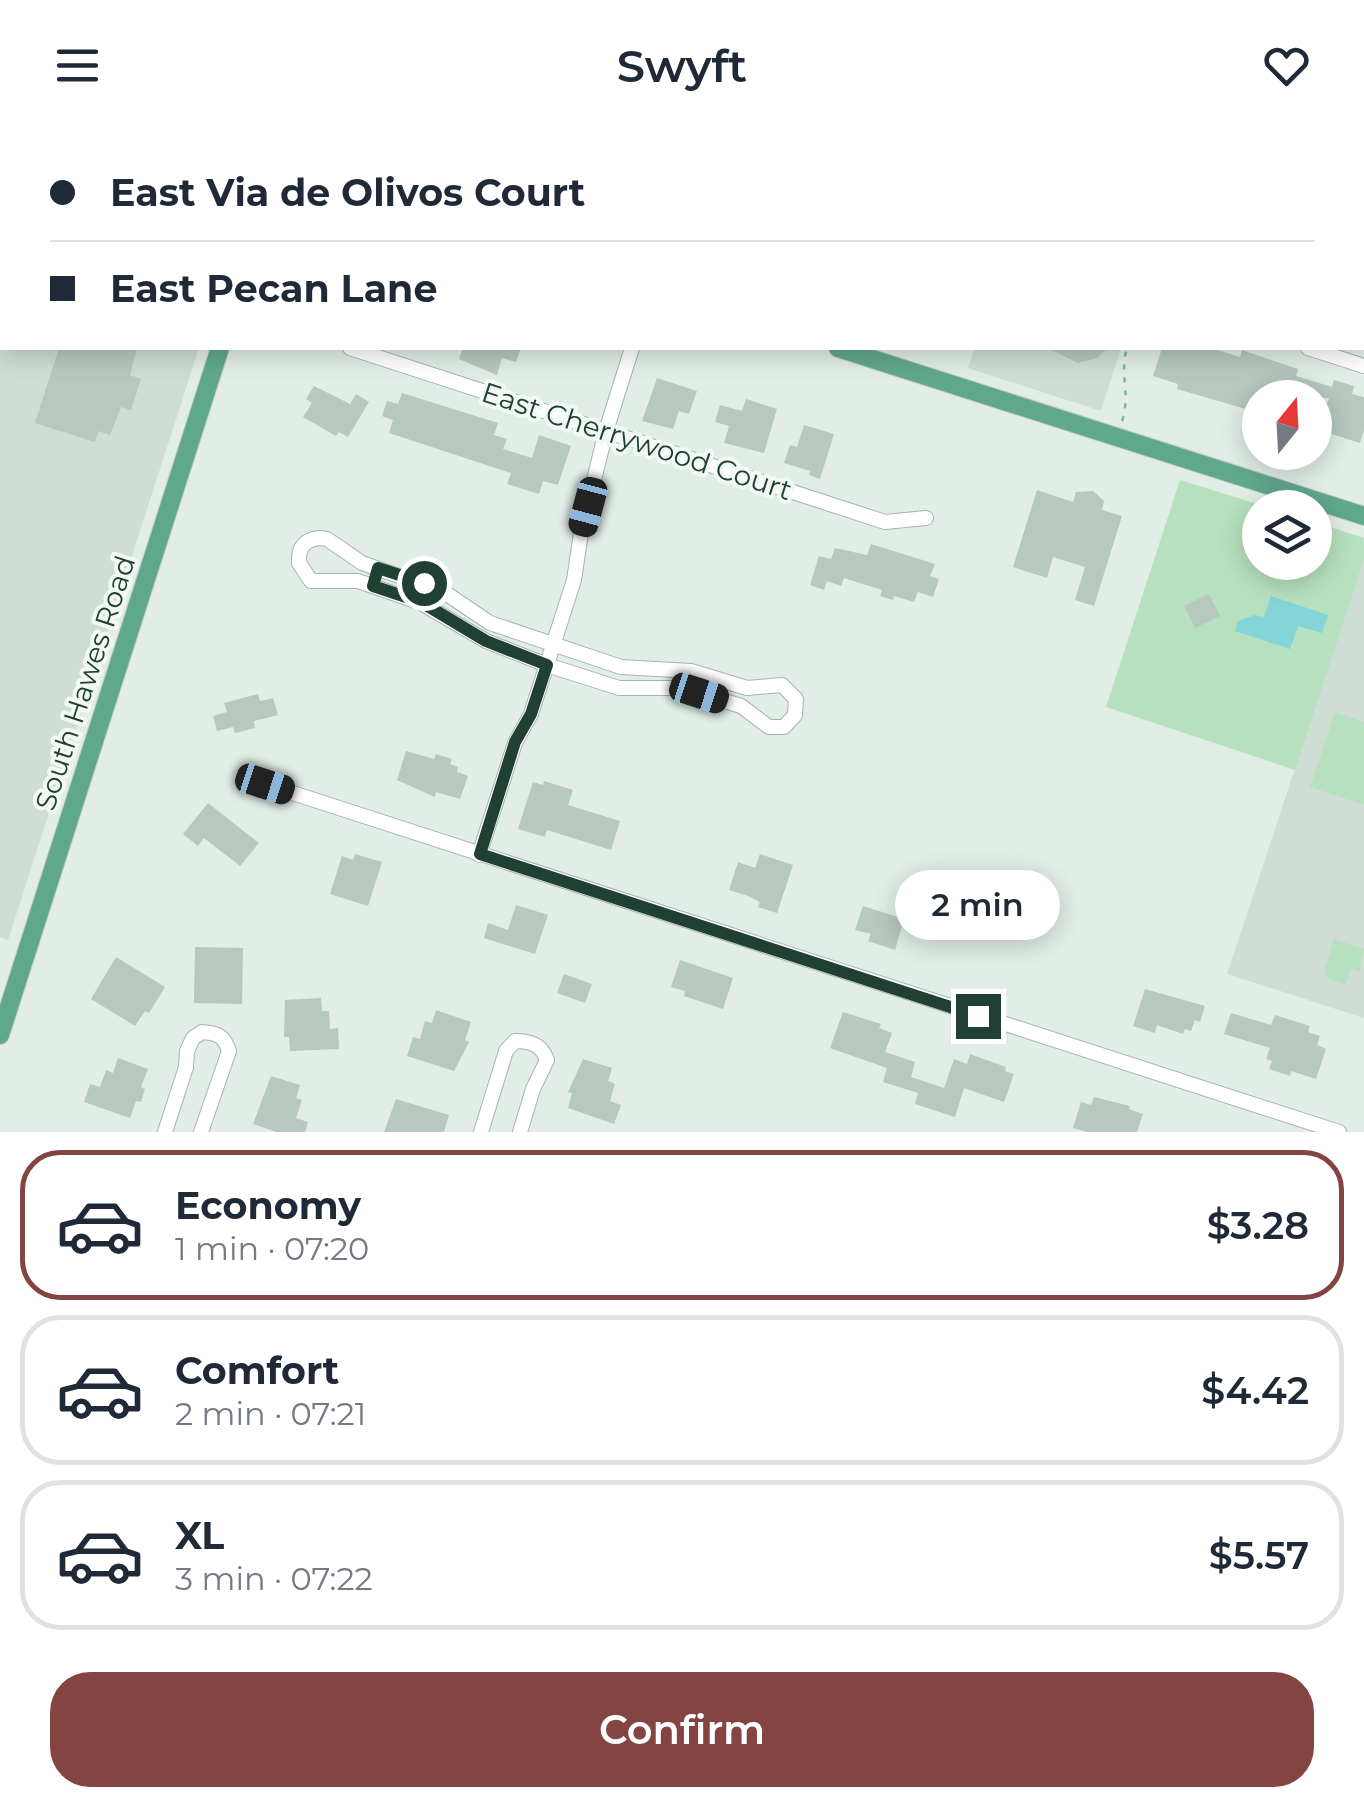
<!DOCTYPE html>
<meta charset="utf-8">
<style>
body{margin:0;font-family:Montserrat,sans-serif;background:#f6f6f7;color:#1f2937;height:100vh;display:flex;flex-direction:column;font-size:38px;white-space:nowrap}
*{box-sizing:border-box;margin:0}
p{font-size:32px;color:#747a83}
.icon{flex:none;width:55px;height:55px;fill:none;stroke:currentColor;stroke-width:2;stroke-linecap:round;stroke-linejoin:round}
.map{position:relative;height:1002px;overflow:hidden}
.drawer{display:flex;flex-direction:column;background:#fff;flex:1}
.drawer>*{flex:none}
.hud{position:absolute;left:0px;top:0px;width:1365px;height:220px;box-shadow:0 5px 25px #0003;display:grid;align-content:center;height:220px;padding:0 50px;background:#fff}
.needle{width:65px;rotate:18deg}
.buttons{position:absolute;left:1242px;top:250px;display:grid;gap:20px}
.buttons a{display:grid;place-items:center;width:90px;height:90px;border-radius:50%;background:#fff;box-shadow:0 5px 25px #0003;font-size:50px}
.end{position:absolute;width:45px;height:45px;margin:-22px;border:12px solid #1f4033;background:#fff;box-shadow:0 0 0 5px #fff}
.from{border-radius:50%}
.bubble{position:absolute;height:70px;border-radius:35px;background:#fff;box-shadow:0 5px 25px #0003;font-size:32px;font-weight:600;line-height:70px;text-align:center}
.car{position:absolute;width:30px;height:60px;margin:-30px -15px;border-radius:12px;box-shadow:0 0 8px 2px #0007;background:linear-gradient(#222 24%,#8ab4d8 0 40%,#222 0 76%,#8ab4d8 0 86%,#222 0)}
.hud b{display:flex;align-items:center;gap:35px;height:95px;font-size:38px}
.hud b+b{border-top:2px solid #e0e1e3}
.hud i{width:25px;height:25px;background:#1f2937}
ul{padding:18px 0 0;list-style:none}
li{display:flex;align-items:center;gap:30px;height:150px;margin:0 20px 15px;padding:0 30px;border:5px solid #e0e1e3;border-radius:40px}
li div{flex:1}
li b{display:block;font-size:38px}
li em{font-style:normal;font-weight:600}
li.on{border-color:#844441}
li>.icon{width:90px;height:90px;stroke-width:1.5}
.cta{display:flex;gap:20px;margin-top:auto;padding:20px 50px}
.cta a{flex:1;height:115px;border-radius:40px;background:#844441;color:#fff;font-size:40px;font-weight:600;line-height:115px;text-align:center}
header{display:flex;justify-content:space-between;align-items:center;height:130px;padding:0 50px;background:#fff;font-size:45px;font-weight:600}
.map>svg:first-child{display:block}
.built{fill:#cfddd5}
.green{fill:#b7e1be}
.water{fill:#83d5d8}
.building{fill:#b6c8bf}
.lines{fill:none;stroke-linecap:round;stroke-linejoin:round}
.minor-casing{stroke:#a3b6ad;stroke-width:16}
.major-casing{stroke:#c0cac6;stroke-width:20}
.path{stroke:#7eb49d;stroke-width:2.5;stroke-dasharray:5 8;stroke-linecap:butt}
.minor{stroke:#fff;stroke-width:14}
.major{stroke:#60a88d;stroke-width:18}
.route{stroke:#1f4033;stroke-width:12}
.labels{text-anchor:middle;stroke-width:8;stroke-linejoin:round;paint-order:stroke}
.street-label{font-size:28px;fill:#1f4033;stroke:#f2f9f5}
</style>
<header><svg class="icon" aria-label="menu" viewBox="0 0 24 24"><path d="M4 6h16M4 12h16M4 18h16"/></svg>Swyft<svg class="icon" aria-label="heart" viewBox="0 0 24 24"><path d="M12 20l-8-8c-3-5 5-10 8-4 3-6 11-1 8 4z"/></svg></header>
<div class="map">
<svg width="1364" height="1002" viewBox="0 0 1364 1002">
<rect width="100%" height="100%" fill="#e1ede6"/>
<path class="built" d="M0 0 108 2H2V218H199L8 810 0 807Z
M975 218H1121L1101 281 968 238Z
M1364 430V888L1227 844Z"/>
<path class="green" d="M1180 350 1267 377 1260 378V432H1315V392L1364 408V430L1295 640 1106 577Z
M1335 582 1364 592V675L1310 657Z
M1334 809 1364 819 1360 841 1351 838 1346 855 1330 850 1324 843Z"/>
<path class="water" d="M1271 466 1328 485 1322 503 1298 496 1290 519 1235 501 1238 491 1255 485 1264 487Z"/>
<path class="building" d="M59 218H137L130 245 141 249 131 280 121 277 110 305 98 301 95 312 35 293Z
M463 218H521L516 232 502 228 497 245 459 229Z
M1047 218H1108L1097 228 1078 233Z
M1162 218H1211L1240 227 1242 220 1298 239 1296 246 1332 257 1334 250 1354 256 1352 264 1364 267V300L1360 313 1319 300 1329 268H1250L1246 279 1177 259 1178 254 1153 246Z
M657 248 697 261 689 284 679 281 673 299 642 291Z
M314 256 350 274 356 264 369 272 348 307 339 302 336 306 303 287 312 273 306 269Z
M402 263 498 293 494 305 507 309 503 319 532 328 539 305 571 316 558 355 543 351 539 364 507 354 511 343 389 303 393 290 382 286 387 271 398 274Z
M746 269 777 279 764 323 724 313 729 296 715 292 720 275 742 281Z
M804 295 834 304 820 349 809 345 810 341 784 333 790 315 797 317Z
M1037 360 1073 372 1076 362 1093 361 1104 371 1102 380 1122 386 1094 476 1075 470 1085 437 1053 427 1047 448 1013 437Z
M871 414 935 434 930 446 939 449 933 467 918 462 914 472 894 466 893 470 880 466 882 460 844 448 841 456 827 451 824 460 810 455 819 426 831 429 835 418 867 425Z
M1209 464 1220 486 1195 498 1184 476Z
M258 564 260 571 273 568 278 585 254 591 255 598 235 603 233 597 217 601 213 586 227 582 224 573Z
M406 621 434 629 436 624 452 629 450 634 458 637 457 642 468 646 460 669 436 662 435 667 397 650Z
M544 651 573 660 568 675 620 691 611 720 547 700 545 707 518 699 533 652 543 655Z
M208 673 259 713 240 736 204 708 198 716 183 704Z
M355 724 382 732 368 776 330 764 342 726 353 730Z
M760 724 793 735 777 783 758 777 760 772 748 766 729 760 738 732 755 738Z
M516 775 548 785 535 824 484 808 488 793 508 800Z
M863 776 904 789 895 820 868 811 871 804 855 800Z
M195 817 243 818 242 874 194 873Z
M116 827 165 857 149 883 145 881 135 896 91 869Z
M680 830 733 848 723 879 684 866 685 861 671 857Z
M564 844 592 854 585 873 557 863Z
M1145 859 1205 876 1200 892 1195 890 1191 901 1185 899 1183 904 1157 895 1155 903 1133 896Z
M321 868 322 881H329L330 899 338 898 339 919 290 921 289 907H284L285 870Z
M436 880 471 892 465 910 469 912 454 941 407 926 413 907 420 909 425 891 432 893Z
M843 882 881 894 879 898 892 903 885 922 915 932 911 947 944 958 954 929 967 934 970 924 1006 937 1005 941 1014 944 1004 972 964 958 955 987 915 974 918 963 883 952 887 938 830 918Z
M1231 883 1271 895 1275 885 1310 896 1308 902 1320 906 1317 915 1326 919 1316 949 1291 941 1290 946 1269 939 1272 931 1266 929 1270 918 1224 904Z
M118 928 148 939 141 957 145 959 141 972 136 971 130 988 84 972 90 954 100 957 106 940 113 943Z
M583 929 612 938 608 951 615 954 610 971 621 975 614 994 568 978 572 963 568 962Z
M271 946 300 955 296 968 302 970 296 988 308 992 305 1002H276L253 994Z
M1094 967 1130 976 1129 979 1143 984 1137 1002H1087L1073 998 1081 972 1091 975Z
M396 969 449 985 444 1002H384Z"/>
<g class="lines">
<defs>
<path id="minor" d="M667 0 675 2
M1268 0 1276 2
M698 2 699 0
M979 2 980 0
M1362 31H1364
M350 218 885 392 926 388
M1308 218 1364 236
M319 408 327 409 362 433 444 462 490 493 621 537 691 541 747 558 782 555 796 569 795 585 784 597H769L741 576 699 563 672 558H619L547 535 486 511 421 473 358 451H311L299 433C298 418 304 410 319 408Z
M265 654 1339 1002
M479 725 515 613 531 584 574 450 581 403 606 301 632 218
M165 1002 186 937 187 921 193 908 202 902C218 903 224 906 229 921L201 1002
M481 1002 506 921 515 911C531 911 542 915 547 930L533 959 520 1002"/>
<path id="major" d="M164 0 172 2
M289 2 290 0
M838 218 1364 386
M0 905 220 218"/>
</defs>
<use href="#minor" class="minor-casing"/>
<use href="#major" class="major-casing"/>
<path class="path" d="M1117 2 1118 0
M1122 291C1131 265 1119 243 1127 218"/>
<use href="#minor" class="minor"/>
<use href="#major" class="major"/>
</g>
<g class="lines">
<path class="route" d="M424 453 378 438 373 456 421 472 486 511 547 535 531 584 515 612 480 724 978 886"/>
</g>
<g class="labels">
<g class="street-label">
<text transform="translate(637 311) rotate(18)" y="10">East Cherrywood Court</text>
<text transform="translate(85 553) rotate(-72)" y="10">South Hawes Road</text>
</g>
</g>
</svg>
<div class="buttons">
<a><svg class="needle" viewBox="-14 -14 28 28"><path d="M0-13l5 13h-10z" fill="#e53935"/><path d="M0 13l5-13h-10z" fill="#747a83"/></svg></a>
<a><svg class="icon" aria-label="layers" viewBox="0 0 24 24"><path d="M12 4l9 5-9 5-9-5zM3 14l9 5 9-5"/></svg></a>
</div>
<i class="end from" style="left:424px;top:453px"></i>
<i class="end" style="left:978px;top:886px"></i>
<div class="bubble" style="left:895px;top:740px;width:165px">2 min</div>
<i class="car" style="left:588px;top:377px;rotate:195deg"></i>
<i class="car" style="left:699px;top:563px;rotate:108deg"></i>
<i class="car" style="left:265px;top:654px;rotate:108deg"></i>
<div class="hud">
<b><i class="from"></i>East Via de Olivos Court</b>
<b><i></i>East Pecan Lane</b>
</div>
</div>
<section class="drawer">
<ul>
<li class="on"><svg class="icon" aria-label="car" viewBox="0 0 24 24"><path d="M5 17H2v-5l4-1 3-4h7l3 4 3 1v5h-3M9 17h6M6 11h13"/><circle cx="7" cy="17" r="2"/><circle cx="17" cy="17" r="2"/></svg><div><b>Economy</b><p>1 min · 07:20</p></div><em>$3.28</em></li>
<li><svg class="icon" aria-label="car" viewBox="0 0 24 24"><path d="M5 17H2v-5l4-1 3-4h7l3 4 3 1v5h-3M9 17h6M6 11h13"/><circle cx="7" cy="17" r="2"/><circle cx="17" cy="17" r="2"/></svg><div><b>Comfort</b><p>2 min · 07:21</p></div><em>$4.42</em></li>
<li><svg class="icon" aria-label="car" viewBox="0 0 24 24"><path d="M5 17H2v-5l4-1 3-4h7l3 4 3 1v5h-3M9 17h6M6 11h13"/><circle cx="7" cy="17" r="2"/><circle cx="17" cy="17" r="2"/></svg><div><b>XL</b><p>3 min · 07:22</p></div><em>$5.57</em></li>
</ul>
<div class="cta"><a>Confirm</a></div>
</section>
